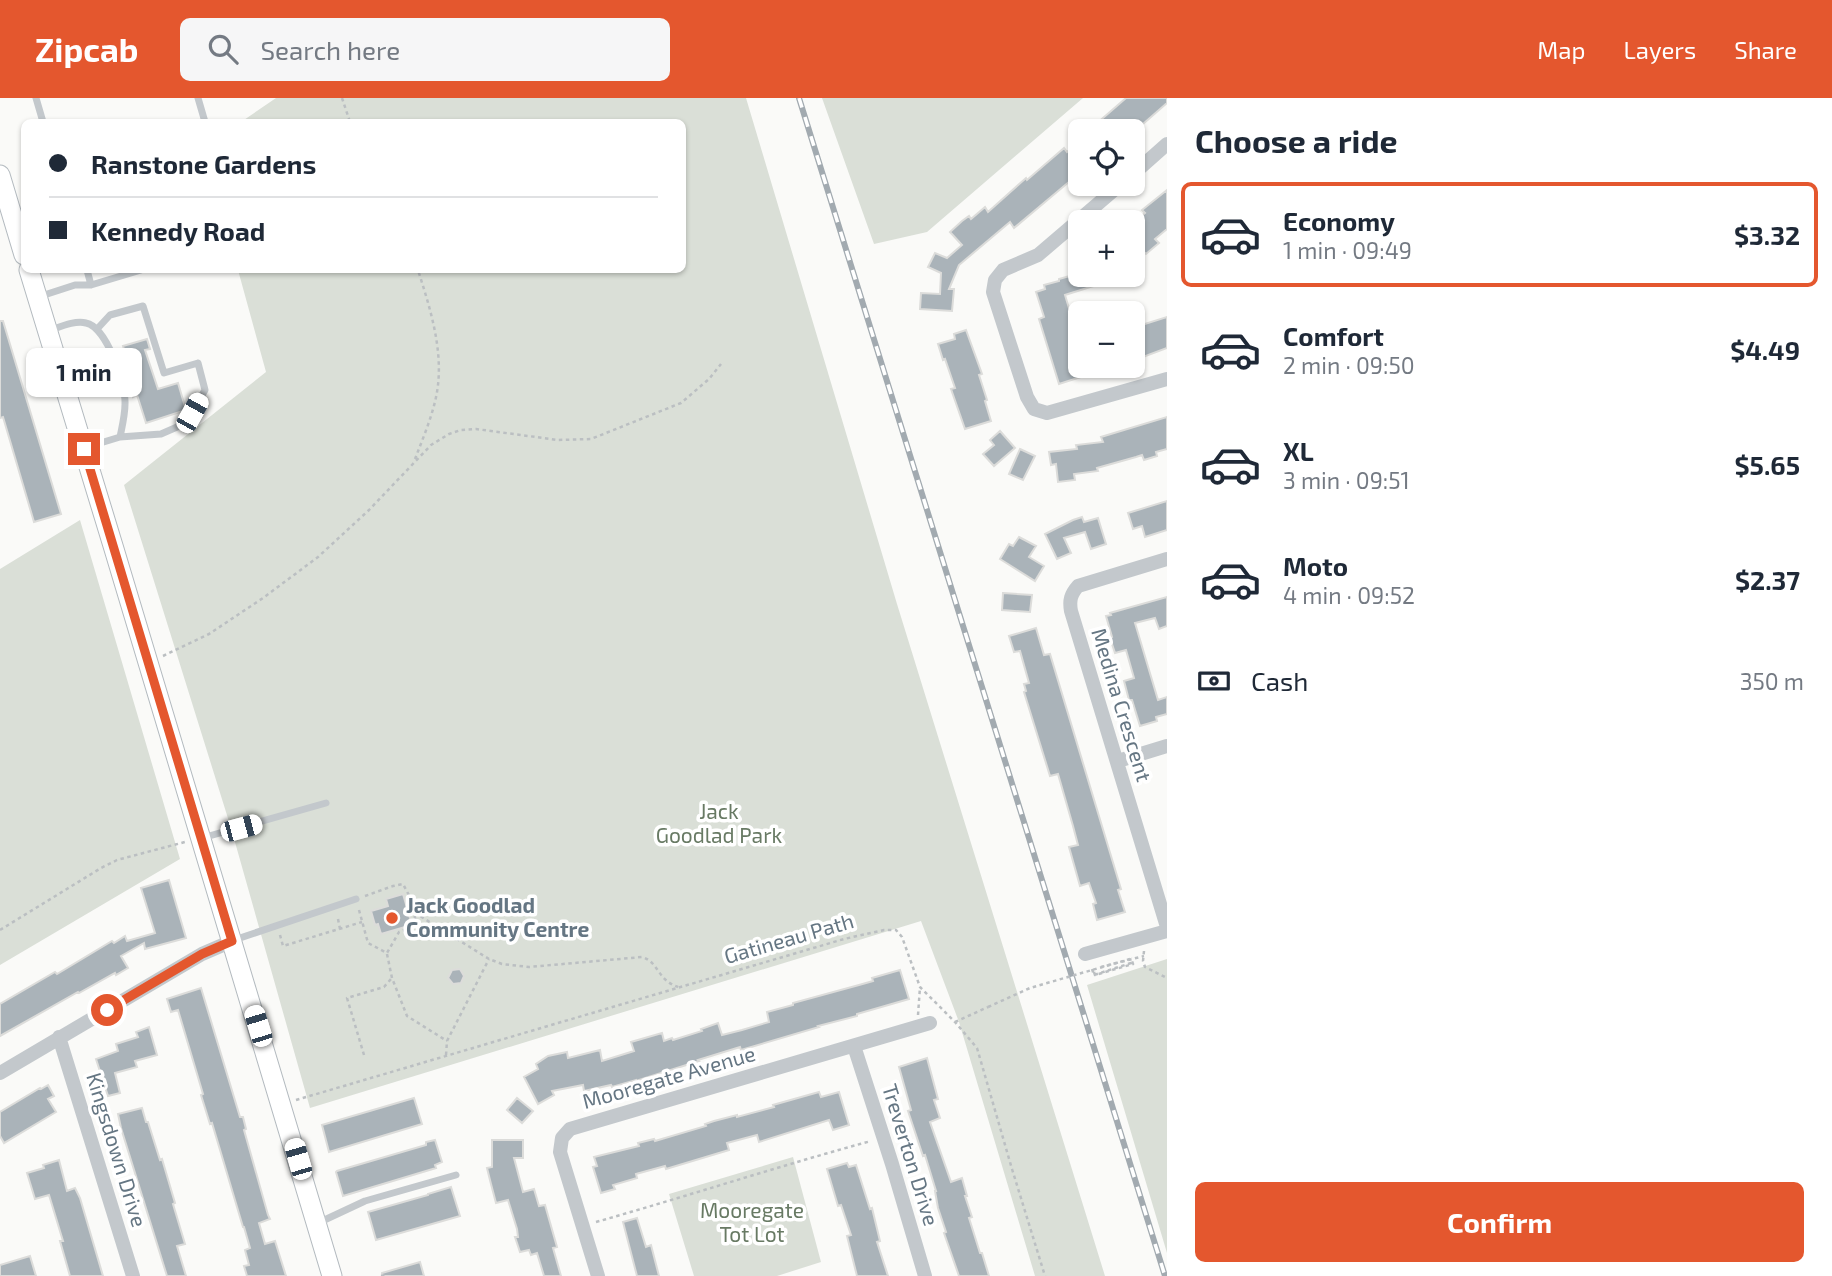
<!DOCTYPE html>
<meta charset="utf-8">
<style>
body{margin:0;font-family:"Exo 2",sans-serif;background:#f6f6f7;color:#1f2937;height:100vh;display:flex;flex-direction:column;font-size:26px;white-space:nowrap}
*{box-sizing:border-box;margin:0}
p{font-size:23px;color:#747a83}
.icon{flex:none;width:38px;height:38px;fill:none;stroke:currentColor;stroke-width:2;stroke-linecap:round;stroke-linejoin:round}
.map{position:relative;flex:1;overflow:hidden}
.panel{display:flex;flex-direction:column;background:#fff;width:665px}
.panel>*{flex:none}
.hud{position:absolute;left:21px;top:21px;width:665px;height:154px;border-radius:10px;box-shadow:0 2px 5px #0004;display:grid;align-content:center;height:154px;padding:0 28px;background:#fff}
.fabs{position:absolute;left:1068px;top:21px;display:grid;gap:14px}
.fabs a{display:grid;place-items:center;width:77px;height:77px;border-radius:10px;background:#fff;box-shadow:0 2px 5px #0004;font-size:35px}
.end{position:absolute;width:32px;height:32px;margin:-16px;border:9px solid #e4572e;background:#fff;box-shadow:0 0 0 4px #fff}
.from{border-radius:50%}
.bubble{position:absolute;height:49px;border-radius:10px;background:#fff;box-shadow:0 2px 5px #0004;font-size:23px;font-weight:700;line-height:49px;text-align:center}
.car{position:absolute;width:21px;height:42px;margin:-21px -10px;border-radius:9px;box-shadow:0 0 5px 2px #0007;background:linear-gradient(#fff 24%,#345 0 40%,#fff 0 76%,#345 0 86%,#fff 0)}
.hud b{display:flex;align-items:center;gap:24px;height:66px;font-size:26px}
.hud b+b{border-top:2px solid #e0e1e3}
.hud i{width:18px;height:18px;background:#1f2937}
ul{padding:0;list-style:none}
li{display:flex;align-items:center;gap:21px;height:105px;margin:0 14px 10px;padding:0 14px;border:4px solid transparent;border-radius:10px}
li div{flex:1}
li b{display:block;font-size:26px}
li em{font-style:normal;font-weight:700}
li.current{border-color:#e4572e}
li>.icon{width:63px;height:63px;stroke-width:1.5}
h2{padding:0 28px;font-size:32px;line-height:84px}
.pay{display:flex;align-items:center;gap:18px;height:77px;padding:0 28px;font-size:26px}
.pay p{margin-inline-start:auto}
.primary-button{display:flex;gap:14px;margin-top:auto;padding:14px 28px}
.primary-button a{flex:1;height:80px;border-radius:10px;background:#e4572e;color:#fff;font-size:28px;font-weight:700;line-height:80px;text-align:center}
header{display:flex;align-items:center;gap:42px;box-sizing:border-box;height:98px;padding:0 35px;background:#e4572e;color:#fff}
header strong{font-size:33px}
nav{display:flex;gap:38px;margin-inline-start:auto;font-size:24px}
.search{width:490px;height:63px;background:#f6f6f7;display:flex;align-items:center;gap:18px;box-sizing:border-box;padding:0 24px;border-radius:10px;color:#747a83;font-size:26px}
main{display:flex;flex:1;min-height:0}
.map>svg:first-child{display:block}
.green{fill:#dadfd7}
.building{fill:#aab3b9;stroke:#dcdcda;stroke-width:2}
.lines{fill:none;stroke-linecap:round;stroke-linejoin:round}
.secondary-casing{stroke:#b3babf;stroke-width:21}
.path{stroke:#bbbfc2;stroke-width:2.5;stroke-dasharray:3.5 3.5;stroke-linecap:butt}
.lane{stroke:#c3c8cc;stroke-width:7}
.street{stroke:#c3c8cc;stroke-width:14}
.secondary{stroke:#fff;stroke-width:19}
.rail-casing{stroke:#a2aab0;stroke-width:6}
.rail{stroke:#fff;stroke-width:3.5;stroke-dasharray:10;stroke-linecap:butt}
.path-bridge{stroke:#bbbfc2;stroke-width:2.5;stroke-dasharray:3.5 3.5;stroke-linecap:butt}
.route{stroke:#e4572e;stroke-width:9}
.poi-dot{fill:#e4572e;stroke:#fff;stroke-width:2.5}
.labels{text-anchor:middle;stroke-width:7;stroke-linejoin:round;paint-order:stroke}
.street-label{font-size:21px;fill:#657683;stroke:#fff}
.park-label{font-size:21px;fill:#687a64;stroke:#fff}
.poi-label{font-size:21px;font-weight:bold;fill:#657683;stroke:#fff;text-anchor:start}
</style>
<header>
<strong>Zipcab</strong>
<div class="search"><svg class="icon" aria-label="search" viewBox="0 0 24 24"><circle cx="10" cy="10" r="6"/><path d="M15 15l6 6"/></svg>Search here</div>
<nav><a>Map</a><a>Layers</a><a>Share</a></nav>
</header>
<main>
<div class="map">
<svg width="1167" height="1178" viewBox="0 0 1167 1178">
<rect width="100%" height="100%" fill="#fafaf8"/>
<path class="green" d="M276 0H746L897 506 1105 1178H1035L959 924 921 823 310 1010 231 730 124 387 266 274 238 172H682V24H241Z
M822 0H1083L927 134 874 146Z
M80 422 180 761 0 867V471Z
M1167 861V1155L1087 887Z
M793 1059 821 1164 777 1178H694L669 1096Z"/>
<path class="building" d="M1126 0H1167V5L1135 33H1088Z
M1080 43V78L1072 85 1070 83 1014 130 1010 124 959 167 949 191H954L952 213 920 211 921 195 940 196 941 175 928 169 935 155 947 160 962 147 950 134 962 123 969 118 971 121 985 109 988 114 1026 80 1027 82 1064 50 1067 54Z
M1167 92V131L1155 141 1159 145 1146 156 1143 153 1132 163V126L1145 115 1142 112Z
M1080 175V177H1122V179L1065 197 1075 230 1078 229 1080 235V239L1076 240 1080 253V268H1109V270L1059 286 1039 221 1044 219 1036 194 1045 191 1044 187 1059 183V181Z
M1167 219V250L1135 262 1132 253V230Z
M0 223H3L61 416 34 424 3 319 0 320Z
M966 232 982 276 979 277 987 302 985 303 991 323 965 331 951 291 955 290 945 261 943 262 938 246 955 241 954 236Z
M147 241 150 251 145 252 158 291 178 285 186 312 146 325 137 297 133 299 129 285 134 283 123 248Z
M1167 319V351L1156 354 1157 358 1144 362 1142 357 1136 359 1097 370 1098 373 1074 376 1075 382 1058 384 1056 366 1051 367 1049 354 1077 351 1076 347 1103 344 1101 339Z
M1000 333 1015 350 994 368 983 356 994 347 990 342Z
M1020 351 1035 358 1023 382 1009 376Z
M1167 403V432L1145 439 1142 428 1133 431 1128 415Z
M1082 419 1084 424 1098 420 1106 446 1091 451 1085 434 1064 440 1071 455 1057 461 1045 436 1073 422Z
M1019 439 1036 448 1029 459 1044 468 1035 483 1000 461 1009 446 1013 448Z
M1003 495 1032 497 1030 514 1002 512Z
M1167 499V528L1159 531 1155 520 1135 525 1158 602 1167 599V616L1156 619 1157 623 1140 628 1132 602H1129L1124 583 1134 580 1126 552 1115 555 1110 540 1112 539 1106 518 1111 517 1110 515Z
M1036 530 1044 557 1050 556 1121 791 1118 792 1125 814 1097 822 1093 806 1096 805 1089 785 1080 788 1069 749 1078 747 1073 728 1058 676 1050 678 1024 594 1026 593 1024 586 1029 585 1020 553 1014 554 1009 538Z
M169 782 186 840 145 851 144 845 121 858 128 870 116 877 115 875 79 895 78 894 0 938V906L55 874 57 876 112 843 114 845 125 838 127 843 155 835 141 790Z
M403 796 412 827 381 836 378 826 375 827 371 813 388 808 386 801Z
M460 871 464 878 461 885 453 886 448 880 452 872Z
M900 872 909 901 857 916V918L818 928 819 929 741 952 740 949 698 962 699 963 636 983V982L612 989 611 987 584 993 583 987 552 993 554 997 538 1006 524 979 538 971 536 966 548 958 567 954 568 960 600 952 602 963 634 953 631 944 662 935 664 943 672 940 673 942 702 933 701 931 718 925 722 937 742 932 769 924 767 914 793 907V905L859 887 873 883 872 880Z
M201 890 240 1019H243L246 1031 244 1032 268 1117 270 1121 259 1125 265 1146 275 1143 286 1178H247L244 1168 249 1167 245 1152 250 1150 244 1129H243L212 1025 210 1026 201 997 203 996 178 912 171 914 167 901Z
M149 929 157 957 135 963 137 969 115 975 120 995 108 998 96 961 118 953 116 946 138 939 136 934Z
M927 960 938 1001 934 1002 940 1020 930 1024 951 1084 962 1080 967 1098H965L972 1119 969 1120 980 1155H982L989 1178H959L944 1135 946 1134 938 1110 935 1093H936L925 1057 923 1058 908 1013 911 1012 899 969Z
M48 987 54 998 48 1001 56 1014 4 1045 0 1038V1014L40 990 41 991Z
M819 994 821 999 839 994 849 1027 833 1032 829 1022 759 1044 757 1037 727 1045 729 1052 666 1071 665 1068 636 1076 637 1080 613 1087 615 1091 601 1095 593 1069 597 1068 594 1059 639 1048 638 1045 654 1041 655 1043 706 1028 705 1026 714 1023 737 1017V1019L774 1009 773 1007Z
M414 1000 422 1026 329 1054 322 1027Z
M517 1000 533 1013 522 1025 507 1012Z
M142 1010 146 1024H148L160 1062 162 1061 175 1105 173 1106 185 1146 177 1148 186 1178H167L121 1030 118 1016Z
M435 1042 442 1064 435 1067 436 1070 343 1098 336 1074 337 1073 426 1047V1044Z
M492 1042H523V1060H514L523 1094 534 1091 539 1108 545 1107 557 1149 553 1150 561 1178H544L537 1155 531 1157 529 1152 520 1154 515 1139H518L517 1131 508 1102 496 1105 491 1086 487 1070 492 1069Z
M59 1062 67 1093 75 1090 80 1100 103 1178H70L60 1143H63L49 1097 35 1101 27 1075 44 1070 43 1067Z
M847 1065 849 1069 856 1067 870 1111 872 1110 880 1143 877 1144 888 1178H857L847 1138 851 1137 841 1107 838 1108 827 1071Z
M451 1089 460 1118 376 1142 368 1114 428 1097V1096Z
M637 1120 646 1149 651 1147 659 1178H637L623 1124Z
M30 1158 36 1178H0V1167Z
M420 1164 424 1178H382V1175Z"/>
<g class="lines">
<defs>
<path id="secondary" d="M0 77 24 157
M29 172 114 451 332 1178"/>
</defs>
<use href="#secondary" class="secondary-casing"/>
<path class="path" d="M342 0 350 24
M415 361C423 340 433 317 437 294 444 253 430 210 418 172
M163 558 209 536 263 500 318 459 369 412 431 347 449 336 461 332 476 331 558 342 591 341 681 305 709 281 721 266
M365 798 393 788 403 786 420 818 489 861 502 866 529 869 642 859C659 864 657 882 678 889
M359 812 368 845 387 855 399 834 417 827 409 798
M338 821 340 831
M0 832 101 770 117 762 185 744
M280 837 283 848 362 824
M1144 853 1143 863 1145 869 1167 880
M387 856 392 880 407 918 447 943
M1101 869 1144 858
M918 917 920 889
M955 924 988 909
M364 957 347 900 384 889 391 881
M446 957 447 943 489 861
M296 1002 844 841 884 832H896L902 839 920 889 955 924 977 950 1012 1071 1045 1178
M596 1124C688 1098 779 1068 871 1043
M381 1178 386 1177"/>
<path class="lane" d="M36 0 43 24
M198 0 205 24
M87 172 91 187
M38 199 75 187H91L141 172
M48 233C60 229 75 222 86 225 107 229 126 287 125 306 125 317 122 329 120 339
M84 350 120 339 161 336 177 329 192 315 205 292 198 265 164 275 143 208 110 217 98 230
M202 740 326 705
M234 842 356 801
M318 1125 365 1103 456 1077"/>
<path class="street" d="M1132 77 1167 46
M1121 86 1038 157 1003 172 995 182 993 194 1027 299 1034 311 1047 315 1167 281
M1167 461 1078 488C1071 496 1069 502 1071 513L1167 829
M1118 663 1167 648
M1085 856 1167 833
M59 939 133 1178
M854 948 892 1066 925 1178
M0 975 202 856 232 843
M598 1178 560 1054 562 1040 570 1031 930 925"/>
<use href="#secondary" class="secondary"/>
<defs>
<path id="rail" d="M799 0 1165 1178"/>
</defs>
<use href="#rail" class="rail-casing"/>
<use href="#rail" class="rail"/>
<path class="path-bridge" d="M1092 871 1094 877 1131 865 1130 861
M1094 874 1095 877 1133 866 1131 860
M988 909 1030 890 1130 861"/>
</g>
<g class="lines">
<path class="route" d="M84 351 232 843 202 856 107 912"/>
</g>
<circle class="poi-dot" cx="392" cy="820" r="7"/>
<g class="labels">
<g class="street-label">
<text transform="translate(1121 607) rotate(73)" y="7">Medina Crescent</text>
<text transform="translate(789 841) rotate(-16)" y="7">Gatineau Path</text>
<text transform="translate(669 980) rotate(-16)" y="7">Mooregate Avenue</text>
<text transform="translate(116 1052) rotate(73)" y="7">Kingsdown Drive</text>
<text transform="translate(910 1057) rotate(73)" y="7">Treverton Drive</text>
</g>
<g class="park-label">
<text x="719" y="721">Jack<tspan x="719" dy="24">Goodlad Park</tspan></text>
<text x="752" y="1120">Mooregate<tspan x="752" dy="24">Tot Lot</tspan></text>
</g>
<g class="poi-label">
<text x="406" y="815">Jack Goodlad<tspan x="406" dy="24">Community Centre</tspan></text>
</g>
</g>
</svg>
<div class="fabs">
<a><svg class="icon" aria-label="locate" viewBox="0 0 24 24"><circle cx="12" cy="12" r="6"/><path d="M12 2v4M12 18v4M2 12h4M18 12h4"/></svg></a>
<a>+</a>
<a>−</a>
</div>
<i class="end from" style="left:107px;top:912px"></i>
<i class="end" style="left:84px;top:351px"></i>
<div class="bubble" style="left:26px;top:250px;width:116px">1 min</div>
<i class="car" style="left:192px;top:315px;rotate:29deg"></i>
<i class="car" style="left:241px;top:730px;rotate:75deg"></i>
<i class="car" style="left:258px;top:928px;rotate:343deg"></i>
<i class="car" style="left:298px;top:1061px;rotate:344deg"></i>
<div class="hud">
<b><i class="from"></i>Ranstone Gardens</b>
<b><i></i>Kennedy Road</b>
</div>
</div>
<section class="panel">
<h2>Choose a ride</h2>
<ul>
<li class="current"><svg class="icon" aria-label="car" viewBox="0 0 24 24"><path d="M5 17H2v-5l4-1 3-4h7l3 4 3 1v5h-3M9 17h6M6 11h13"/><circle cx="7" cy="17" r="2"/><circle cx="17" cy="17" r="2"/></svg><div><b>Economy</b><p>1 min · 09:49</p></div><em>$3.32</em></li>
<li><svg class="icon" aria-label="car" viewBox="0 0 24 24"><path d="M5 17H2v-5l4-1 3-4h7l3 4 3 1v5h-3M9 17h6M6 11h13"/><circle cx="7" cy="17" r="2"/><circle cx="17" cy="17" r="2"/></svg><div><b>Comfort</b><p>2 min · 09:50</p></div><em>$4.49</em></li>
<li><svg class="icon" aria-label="car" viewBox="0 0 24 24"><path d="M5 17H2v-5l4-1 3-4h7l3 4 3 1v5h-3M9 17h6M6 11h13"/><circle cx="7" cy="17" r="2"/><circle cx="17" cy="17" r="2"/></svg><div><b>XL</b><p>3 min · 09:51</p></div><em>$5.65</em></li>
<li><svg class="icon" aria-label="car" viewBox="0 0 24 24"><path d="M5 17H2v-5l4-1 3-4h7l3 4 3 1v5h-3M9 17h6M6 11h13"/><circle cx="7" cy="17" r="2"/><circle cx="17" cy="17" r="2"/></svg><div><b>Moto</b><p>4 min · 09:52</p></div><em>$2.37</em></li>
</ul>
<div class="pay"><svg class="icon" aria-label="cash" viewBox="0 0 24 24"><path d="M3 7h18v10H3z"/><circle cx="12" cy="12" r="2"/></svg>Cash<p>350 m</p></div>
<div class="primary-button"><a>Confirm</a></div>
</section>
</main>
